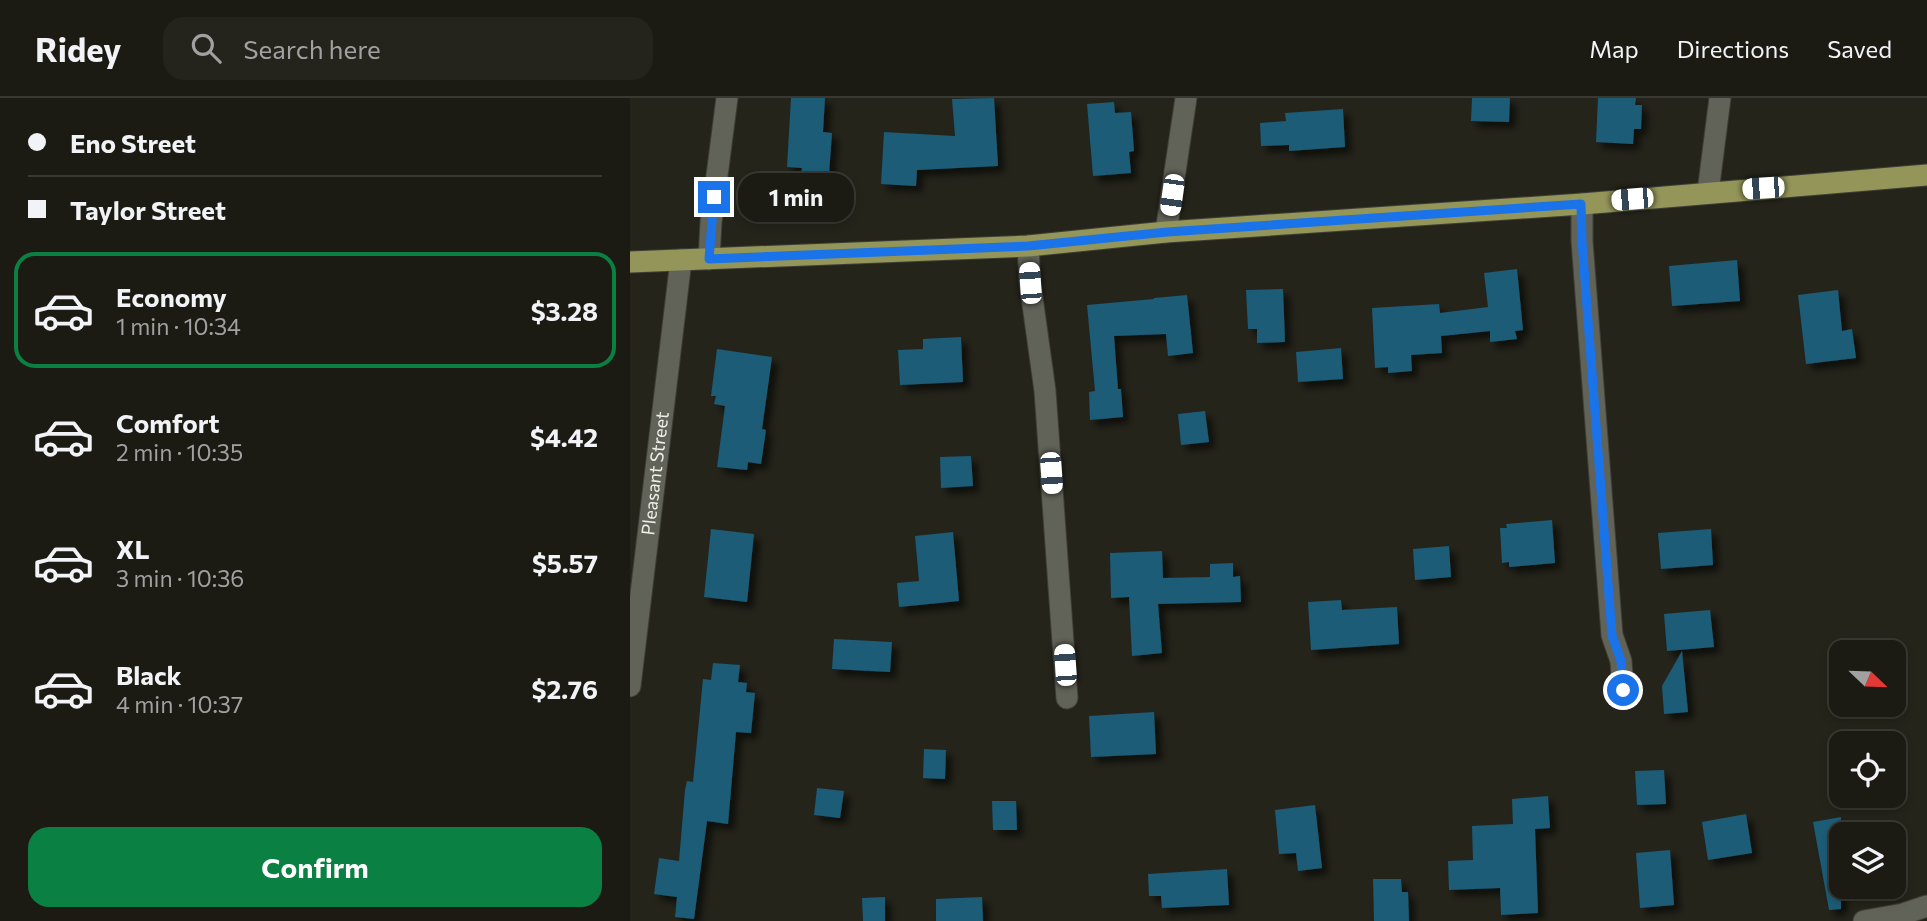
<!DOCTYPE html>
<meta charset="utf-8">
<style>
body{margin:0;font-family:Commissioner,sans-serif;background:#24241d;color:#f1f3f6;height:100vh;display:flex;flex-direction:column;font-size:26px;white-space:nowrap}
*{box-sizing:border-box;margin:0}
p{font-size:23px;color:#a0a1a0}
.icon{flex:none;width:38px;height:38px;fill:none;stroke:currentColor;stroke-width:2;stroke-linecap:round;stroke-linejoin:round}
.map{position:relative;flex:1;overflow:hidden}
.details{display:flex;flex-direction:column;background:#1b1b14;width:630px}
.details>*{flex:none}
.guide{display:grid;align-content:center;height:154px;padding:0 28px;background:#1b1b14}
.needle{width:46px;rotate:113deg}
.fabs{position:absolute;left:1199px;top:542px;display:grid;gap:14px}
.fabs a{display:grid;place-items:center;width:77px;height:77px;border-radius:14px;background:#1b1b14;box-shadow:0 4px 10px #0003,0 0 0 2px #393934;font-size:35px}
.end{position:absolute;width:32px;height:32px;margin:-16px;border:9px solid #1a73e8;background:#fff;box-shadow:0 0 0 4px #fff}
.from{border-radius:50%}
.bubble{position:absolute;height:49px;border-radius:21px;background:#1b1b14;box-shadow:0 4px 10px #0003,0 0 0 2px #393934;font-size:23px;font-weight:700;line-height:49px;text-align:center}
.car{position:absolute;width:21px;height:42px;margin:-21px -10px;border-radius:9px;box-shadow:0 0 5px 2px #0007;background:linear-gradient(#fff 24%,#345 0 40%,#fff 0 76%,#345 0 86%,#fff 0)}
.guide b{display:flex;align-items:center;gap:24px;height:66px;font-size:26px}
.guide b+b{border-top:2px solid #393934}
.guide i{width:18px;height:18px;background:#f1f3f6}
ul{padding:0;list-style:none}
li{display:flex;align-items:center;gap:21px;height:116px;margin:0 14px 10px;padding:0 14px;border:4px solid transparent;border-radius:21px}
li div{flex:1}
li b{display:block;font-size:26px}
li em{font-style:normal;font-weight:700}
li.on{border-color:#0b8043}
li>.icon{width:63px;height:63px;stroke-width:1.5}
.primary-button{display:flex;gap:14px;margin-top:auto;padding:14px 28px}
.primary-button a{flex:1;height:80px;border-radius:21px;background:#0b8043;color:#fff;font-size:28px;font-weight:700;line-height:80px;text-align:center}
header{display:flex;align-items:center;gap:42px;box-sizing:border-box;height:98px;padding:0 35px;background:#1b1b14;border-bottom:2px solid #393934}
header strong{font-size:33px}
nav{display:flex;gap:38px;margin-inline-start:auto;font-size:24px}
.search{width:490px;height:63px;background:#24241d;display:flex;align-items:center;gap:18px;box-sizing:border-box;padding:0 24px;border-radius:21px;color:#a0a1a0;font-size:26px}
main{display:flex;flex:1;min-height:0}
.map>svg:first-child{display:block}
.building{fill:#1b5b77;filter:url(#shadow)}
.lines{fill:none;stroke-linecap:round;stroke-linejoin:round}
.street-casing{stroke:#3f3f38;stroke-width:23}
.primary-casing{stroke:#3f3f38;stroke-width:23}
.street{stroke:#626358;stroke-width:21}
.primary{stroke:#939559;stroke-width:21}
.route{stroke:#1a73e8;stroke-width:9}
.labels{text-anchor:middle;stroke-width:6;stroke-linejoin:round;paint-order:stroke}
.street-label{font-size:18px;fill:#eff0ea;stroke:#0d0d09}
</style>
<header>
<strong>Ridey</strong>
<div class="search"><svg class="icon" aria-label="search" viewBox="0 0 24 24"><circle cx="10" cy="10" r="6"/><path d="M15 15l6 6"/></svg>Search here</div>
<nav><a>Map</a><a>Directions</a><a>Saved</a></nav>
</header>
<main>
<section class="details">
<div class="guide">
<b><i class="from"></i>Eno Street</b>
<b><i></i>Taylor Street</b>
</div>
<ul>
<li class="on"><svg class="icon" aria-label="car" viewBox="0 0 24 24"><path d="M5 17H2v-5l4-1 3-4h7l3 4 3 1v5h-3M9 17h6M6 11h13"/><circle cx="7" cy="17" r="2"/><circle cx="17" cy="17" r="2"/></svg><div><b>Economy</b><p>1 min · 10:34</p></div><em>$3.28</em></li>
<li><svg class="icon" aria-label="car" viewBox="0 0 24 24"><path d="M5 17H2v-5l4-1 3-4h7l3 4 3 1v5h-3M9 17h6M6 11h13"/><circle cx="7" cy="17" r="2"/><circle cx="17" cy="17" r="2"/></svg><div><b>Comfort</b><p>2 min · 10:35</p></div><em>$4.42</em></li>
<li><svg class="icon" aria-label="car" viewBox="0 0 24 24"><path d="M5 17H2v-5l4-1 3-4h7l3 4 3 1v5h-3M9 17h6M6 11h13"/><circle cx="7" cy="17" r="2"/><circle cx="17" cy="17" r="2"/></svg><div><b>XL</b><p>3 min · 10:36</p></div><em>$5.57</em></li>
<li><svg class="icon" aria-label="car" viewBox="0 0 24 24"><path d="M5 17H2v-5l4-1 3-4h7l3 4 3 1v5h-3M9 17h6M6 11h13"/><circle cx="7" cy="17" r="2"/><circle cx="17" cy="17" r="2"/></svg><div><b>Black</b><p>4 min · 10:37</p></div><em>$2.76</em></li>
</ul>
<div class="primary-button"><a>Confirm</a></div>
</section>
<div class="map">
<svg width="1297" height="823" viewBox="0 0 1297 823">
<defs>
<filter id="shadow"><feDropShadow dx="6" dy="6" stdDeviation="3.5" flood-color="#0009"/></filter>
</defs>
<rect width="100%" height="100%" fill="#24241b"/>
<path class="building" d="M161 0H195L193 34 202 35 199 76 171 75 172 70 157 69Z
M364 0 368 68 287 72 286 88 251 86 254 34 325 38 322 1Z
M842 0H880L879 24 841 23Z
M968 0H1006L1005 7H1012L1011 31H1004L1003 46 966 44Z
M484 4 485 15 501 14 504 53 499 54 501 75 463 78 457 6Z
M713 11 715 49 659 53V47L631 48 630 25 656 23 655 15Z
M1107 162 1110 203 1042 208 1039 168Z
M887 171 893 232 885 233 887 241 860 244V233L811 238 812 255 781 257 782 273 758 275V269L745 270 742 210 809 206 810 215 858 209 854 175Z
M653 191 655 244 627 245V231H618L616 192Z
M1208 192 1212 233 1222 231 1226 260 1176 266 1168 197Z
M557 197 563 255 538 258 536 236 484 238 488 291H491L493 319 460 322 459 294 465 293 457 207 524 201V200Z
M331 239 333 284 270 287 268 252 293 251V241Z
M711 250 713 281 668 284 666 254Z
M87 251 142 259 132 331 136 332 131 366 118 364 117 372 87 369 95 308 84 306 86 298H81Z
M575 313 579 344 551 347 548 316Z
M341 358 343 388 311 390 310 359Z
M922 422 925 465 879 469V464L872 465 870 430H877L876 426Z
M81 431 124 436 117 504 74 499Z
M1081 431 1083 467 1031 471 1028 435Z
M323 434 329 503 269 509 267 485 289 483 285 438Z
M819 448 821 479 785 482 783 451Z
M532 453 533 480 580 479V466L603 465V479L610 478 611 504 528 506 532 555 502 558 499 499 481 500 480 455Z
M711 502 712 512 767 509 769 546 681 552 678 504Z
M1080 512 1084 549 1037 553 1034 516Z
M204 541 262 544 260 574 202 571Z
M1052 553 1058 614 1034 616 1032 588Z
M83 565 110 567 108 584 117 585 116 594 125 595 121 635 106 634 98 726 77 723 64 821 45 819 47 799 24 796 29 760 49 763 55 692 57 683 63 684 73 581 81 582Z
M524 614 526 656 461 659 459 618Z
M294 651 316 652 315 681 293 680Z
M1034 672 1036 706 1007 707 1005 673Z
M187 690 214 693 210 720 184 717Z
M918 698 920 730 905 731 908 815 871 817 870 790 819 792 818 763 843 762 842 728 883 726 882 701Z
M362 703H386L387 732H363Z
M685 707 692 770 668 773 666 755 649 756 645 712Z
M1116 716 1122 755 1078 762 1072 724Z
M1211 719V811L1199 812 1183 724Z
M1040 752 1044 807 1010 810 1006 755Z
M597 771 599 807 532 810 531 798H519L518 776Z
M743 781H771L772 794H778L779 823H744Z
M255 799V823H233L232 800Z
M352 799 353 823H306V801Z"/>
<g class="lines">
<defs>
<g id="street">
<path d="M1078 94 1090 0"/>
<path d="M952 106V143L982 537 991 563 993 592"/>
<path d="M536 134 556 0"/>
<path d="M398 148 400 185 415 293 437 600"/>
<path d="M79 161 81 124 97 0"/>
<path id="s1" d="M0 588 51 162"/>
<path d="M1234 823 1273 816 1297 808"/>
</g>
<path id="primary" d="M0 164 398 148 536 134 952 106 1297 77"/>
</defs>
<use href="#street" class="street-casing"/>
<use href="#primary" class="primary-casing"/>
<use href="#street" class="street"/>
<use href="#primary" class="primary"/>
</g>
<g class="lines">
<path class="route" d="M84 99 79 161 398 148 537 134 951 106 952 143 982 537 991 563 993 592"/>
</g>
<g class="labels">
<g class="street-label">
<text dy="6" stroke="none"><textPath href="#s1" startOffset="214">Pleasant Street</textPath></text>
</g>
</g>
</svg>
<div class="fabs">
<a><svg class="needle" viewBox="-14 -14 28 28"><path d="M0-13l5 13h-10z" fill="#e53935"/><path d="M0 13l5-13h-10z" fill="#a0a1a0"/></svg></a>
<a><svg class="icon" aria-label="locate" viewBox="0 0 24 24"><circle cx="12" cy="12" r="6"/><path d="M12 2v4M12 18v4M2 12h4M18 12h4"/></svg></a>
<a><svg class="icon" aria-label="layers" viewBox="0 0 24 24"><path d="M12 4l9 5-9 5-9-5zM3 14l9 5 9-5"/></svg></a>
</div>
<i class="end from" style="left:993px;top:592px"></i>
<i class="end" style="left:84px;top:99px"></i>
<div class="bubble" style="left:108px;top:75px;width:116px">1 min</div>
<i class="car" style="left:1133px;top:90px;rotate:266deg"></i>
<i class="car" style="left:542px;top:97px;rotate:188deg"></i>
<i class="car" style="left:1002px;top:101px;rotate:265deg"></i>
<i class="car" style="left:400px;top:185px;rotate:356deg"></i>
<i class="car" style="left:421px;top:375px;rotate:176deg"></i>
<i class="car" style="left:435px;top:567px;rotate:356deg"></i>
</div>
</main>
